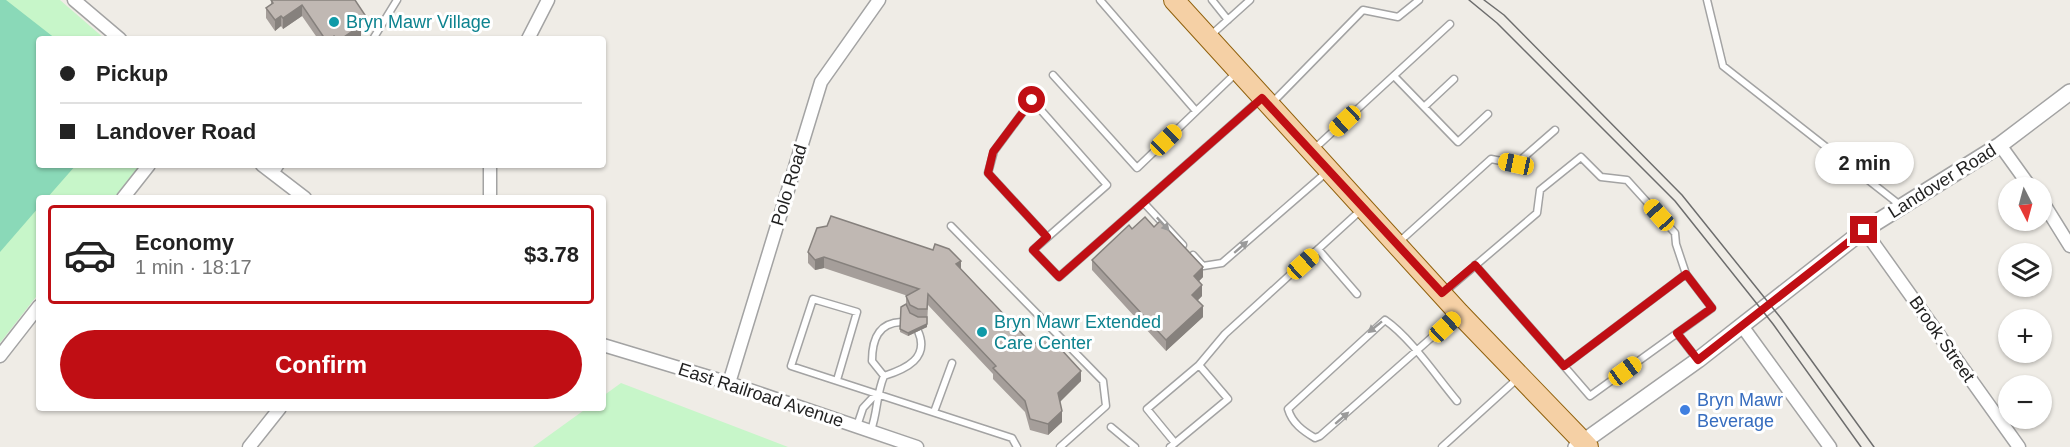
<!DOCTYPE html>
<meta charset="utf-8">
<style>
body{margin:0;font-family:Helvetica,sans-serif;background:#f6f6f6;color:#222;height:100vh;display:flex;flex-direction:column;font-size:22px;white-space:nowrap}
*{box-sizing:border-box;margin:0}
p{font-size:20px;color:#767676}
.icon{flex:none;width:33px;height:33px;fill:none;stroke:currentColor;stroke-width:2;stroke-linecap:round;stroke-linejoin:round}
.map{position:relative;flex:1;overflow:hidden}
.side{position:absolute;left:36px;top:195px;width:570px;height:216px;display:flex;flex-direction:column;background:#fff;border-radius:6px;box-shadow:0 2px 4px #0004}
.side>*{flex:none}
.guide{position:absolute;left:36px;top:36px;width:570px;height:132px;border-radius:6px;box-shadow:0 2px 4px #0004;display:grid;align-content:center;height:132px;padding:0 24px;background:#fff}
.needle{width:39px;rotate:174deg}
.tools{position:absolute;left:1998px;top:177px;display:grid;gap:12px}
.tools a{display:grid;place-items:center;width:54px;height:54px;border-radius:50%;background:#fff;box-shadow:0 2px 4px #0004;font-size:30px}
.end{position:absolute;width:27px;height:27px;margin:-14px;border:8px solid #c00e14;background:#fff;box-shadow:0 0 0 3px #fff}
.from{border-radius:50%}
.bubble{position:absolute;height:42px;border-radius:21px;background:#fff;box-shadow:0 2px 4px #0004;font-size:20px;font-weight:600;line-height:42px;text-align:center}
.car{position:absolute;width:18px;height:36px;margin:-18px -9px;border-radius:8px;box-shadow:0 0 4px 2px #0007;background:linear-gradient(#f5c518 24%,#345 0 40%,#f5c518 0 76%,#345 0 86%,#f5c518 0)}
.guide b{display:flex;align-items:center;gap:21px;height:57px;font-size:22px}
.guide b+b{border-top:2px solid #e0e0e0}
.guide i{width:15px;height:15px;background:#222}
ul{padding:10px 0 0;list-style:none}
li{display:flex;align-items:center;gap:18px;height:99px;margin:0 12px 9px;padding:0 12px;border:3px solid #e0e0e0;border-radius:6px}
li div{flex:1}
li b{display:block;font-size:22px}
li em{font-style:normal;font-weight:600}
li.current{border-color:#c00e14}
li>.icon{width:54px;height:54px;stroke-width:1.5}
.action{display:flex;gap:12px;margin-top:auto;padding:12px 24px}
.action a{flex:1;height:69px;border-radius:36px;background:#c00e14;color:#fff;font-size:24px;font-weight:600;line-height:69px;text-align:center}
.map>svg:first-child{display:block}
.park{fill:#c7f6c9}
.pitch{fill:#8ad9b8}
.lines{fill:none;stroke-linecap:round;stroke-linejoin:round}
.service-casing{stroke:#a3a3a3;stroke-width:9}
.minor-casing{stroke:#a3a3a3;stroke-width:15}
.tertiary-casing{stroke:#a3a3a3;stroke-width:18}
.primary-casing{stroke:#90600b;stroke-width:22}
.service{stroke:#fff;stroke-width:6}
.minor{stroke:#fff;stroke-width:12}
.tertiary{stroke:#fff;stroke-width:15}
.primary{stroke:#f5d0a5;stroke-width:20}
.tram{stroke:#6d6d6d;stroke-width:1.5}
.wall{fill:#a59e9a}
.shaded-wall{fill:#86817d}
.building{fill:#c0b8b3;stroke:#86817d;stroke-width:1.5}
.oneway{fill:#9a9a9a}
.route{stroke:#c00e14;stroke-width:8}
.culture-dot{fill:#0f9aa8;stroke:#fff;stroke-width:2}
.shop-dot{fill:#3f7fe0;stroke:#fff;stroke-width:2}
.labels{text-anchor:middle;stroke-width:6;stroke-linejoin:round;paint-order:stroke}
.culture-label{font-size:18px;fill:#0d838f;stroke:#fff;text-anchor:start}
.street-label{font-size:18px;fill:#1f1f1f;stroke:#fff}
.shop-label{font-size:18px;fill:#366cbe;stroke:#fff;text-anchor:start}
</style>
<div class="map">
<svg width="2070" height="447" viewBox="0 0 2070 447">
<rect width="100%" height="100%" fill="#efece6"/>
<path class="park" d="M0 0H60L105 39H39V165H140L114 198H39V293L0 343Z
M621 383 788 447H533L587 408H603V396Z"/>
<path class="pitch" d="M0 0H6L56 39H39V165H76L47 198H39V207L0 252Z"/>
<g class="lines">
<defs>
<path id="service" d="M1100 0 1196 111
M1212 0 1228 20
M1707 0 1723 66 1900 205
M1211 35 1250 0
M373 39 397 0
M1053 75 1137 168 1235 74
M1394 76 1458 142 1488 114
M1272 103 1363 10 1398 17 1419 0
M1424 107 1454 79
M1314 149 1450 24
M274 175 281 165
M1144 203 1183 245
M951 226 1103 381 1106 406 1060 447
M1047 237 988 173 994 151 1032 100 1107 185 1033 250 1059 277 1262 98
M1399 242 1491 159 1516 164 1555 130
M1318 249 1357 294
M1193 255 1203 266 1222 263 1328 171
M1443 293 1537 213 1540 190 1581 157 1601 177 1627 180 1675 233 1676 244 1686 274 1564 366 1475 265
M1677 333 1697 359
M1199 365 1225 334 1361 210
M1564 366 1590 396 1712 308 1686 274
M884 376 872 361C872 340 878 323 901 322
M837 380 857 312 813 299 791 366 1012 438 1017 447
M1457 401C1436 376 1411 338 1385 320L1288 409C1292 423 1303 431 1315 438L1320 436 1457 315
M934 412 952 363
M857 426 863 408 876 394
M1111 427 1135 447
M871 430C878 411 876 395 884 376 906 369 930 358 918 331
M1170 447 1175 443 1228 399 1199 365 1147 409 1175 443
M1442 447 1517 379"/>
<path id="minor" d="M74 0 120 39
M528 39 548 0
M2000 145 2031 188
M262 165 305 198
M490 165V198
M123 198 149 165
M2042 201 2070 246
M1864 230 2019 447
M1742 326 1830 447
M603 345 729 383 917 447
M0 356 39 306
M729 383 821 82 879 0
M249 447 280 408"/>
<path id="tertiary" d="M1576 447 1698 360 1864 230 2000 145 2070 92"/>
<path id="primary" d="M1174 0 1459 313 1588 447"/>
</defs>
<use href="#service" class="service-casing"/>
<use href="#minor" class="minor-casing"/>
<use href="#tertiary" class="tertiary-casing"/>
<use href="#primary" class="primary-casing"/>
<use href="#service" class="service"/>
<use href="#minor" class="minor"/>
<use href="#tertiary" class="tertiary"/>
<use href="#primary" class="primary"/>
<path class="tram" d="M1469 0 1497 23 1675 201 1773 324 1861 447
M1484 0 1504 15 1682 195 1780 317 1874 447"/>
</g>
<path class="wall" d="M271 0H355L365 26 361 28V36L357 39H318L302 16 283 29 281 26 275 31 266 18V8L271 4Z
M1132 229 1203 277 1199 281 1202 296 1197 301 1203 317 1166 351 1092 270V260Z
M808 252 961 269 1033 345 1081 381 1060 401 1062 422 1048 435 1030 430 1025 412 993 379V374L928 305 927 327 908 336 900 332 901 307 906 304V296H908L824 268 815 270 808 263Z"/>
<path class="shaded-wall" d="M302 5V16L283 29V18Z
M365 15V26L361 28V36L357 39H341L357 20Z
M281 16V26L275 31V20Z
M824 257V268L815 270V260Z
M961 261V271L956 264Z
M1203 267V277L1194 286V276Z
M1202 285V296L1192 306V295Z
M1203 306V317L1166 351V340Z
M927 324V327L908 336V333Z
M1081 371V381L1058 404V393Z
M1062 411V422L1048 435V424Z"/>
<path class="building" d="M271 0H355L365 15 357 20 361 25 341 39H336L334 36 330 39H325L302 5 283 18 281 16 275 20 266 8 273 3Z
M831 216 933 250 935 244 949 249 961 261 956 264 1033 345 1047 334 1081 371 1058 393 1062 411 1048 424 1030 419 1025 401 993 368 996 366 928 294 927 309H918L910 305 906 296 919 289 824 257 815 260 808 252 817 228 827 226Z
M1145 217 1154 227 1160 221 1203 267 1194 276 1202 285 1192 295 1203 306 1166 340 1092 260 1129 225 1132 229Z
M906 304 910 313 918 317H927V324L908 333 900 329 901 307Z"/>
<defs><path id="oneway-solid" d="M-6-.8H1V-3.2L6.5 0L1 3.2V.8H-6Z" transform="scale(1.5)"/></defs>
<g class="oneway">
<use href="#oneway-solid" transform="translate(1163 224) rotate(47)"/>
<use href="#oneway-solid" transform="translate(1241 247) rotate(-41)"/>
<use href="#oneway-solid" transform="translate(1375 327) rotate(141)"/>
<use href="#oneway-solid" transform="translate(1342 418) rotate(-41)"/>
</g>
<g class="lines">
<path class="route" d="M1032 100 993 152 988 173 1047 237 1033 250 1059 277 1262 98 1442 293 1475 265 1564 366 1686 274 1712 308 1677 333 1698 360 1864 230"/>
</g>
<g class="culture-dot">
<circle cx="334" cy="22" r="6"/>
<circle cx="982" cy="332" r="6"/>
</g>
<circle class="shop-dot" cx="1685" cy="410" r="6"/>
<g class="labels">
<g class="culture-label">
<text x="346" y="28">Bryn Mawr Village</text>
<text x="994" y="328">Bryn Mawr Extended<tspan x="994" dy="21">Care Center</tspan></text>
</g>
<g class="street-label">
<text transform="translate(1942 181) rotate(-32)" y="6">Landover Road</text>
<text transform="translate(789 185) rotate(-73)" y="6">Polo Road</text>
<text transform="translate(1942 339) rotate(55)" y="6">Brook Street</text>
<text transform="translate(761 395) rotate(18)" y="6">East Railroad Avenue</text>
</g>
<g class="shop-label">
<text x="1697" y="406">Bryn Mawr<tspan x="1697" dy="21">Beverage</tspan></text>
</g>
</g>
</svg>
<div class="tools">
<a><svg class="needle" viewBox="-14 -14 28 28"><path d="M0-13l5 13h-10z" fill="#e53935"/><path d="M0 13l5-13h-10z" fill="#767676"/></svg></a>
<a><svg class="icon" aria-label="layers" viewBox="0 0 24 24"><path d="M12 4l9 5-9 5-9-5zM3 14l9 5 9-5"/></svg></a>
<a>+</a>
<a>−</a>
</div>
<i class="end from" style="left:1032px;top:100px"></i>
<i class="end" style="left:1864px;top:230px"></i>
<div class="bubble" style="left:1815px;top:142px;width:99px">2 min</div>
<i class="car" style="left:1345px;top:121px;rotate:227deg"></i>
<i class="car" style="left:1166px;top:140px;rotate:46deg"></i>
<i class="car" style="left:1516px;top:164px;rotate:282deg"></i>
<i class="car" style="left:1659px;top:215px;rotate:318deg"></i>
<i class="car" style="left:1303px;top:264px;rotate:48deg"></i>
<i class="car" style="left:1445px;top:327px;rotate:47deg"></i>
<i class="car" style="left:1625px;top:371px;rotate:54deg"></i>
<div class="guide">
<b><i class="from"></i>Pickup</b>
<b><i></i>Landover Road</b>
</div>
<section class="side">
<ul>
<li class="current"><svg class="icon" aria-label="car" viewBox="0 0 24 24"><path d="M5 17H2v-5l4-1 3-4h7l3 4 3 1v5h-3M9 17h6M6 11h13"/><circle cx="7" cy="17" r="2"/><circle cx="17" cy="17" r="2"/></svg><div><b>Economy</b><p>1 min · 18:17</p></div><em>$3.78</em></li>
</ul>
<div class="action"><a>Confirm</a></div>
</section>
</div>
